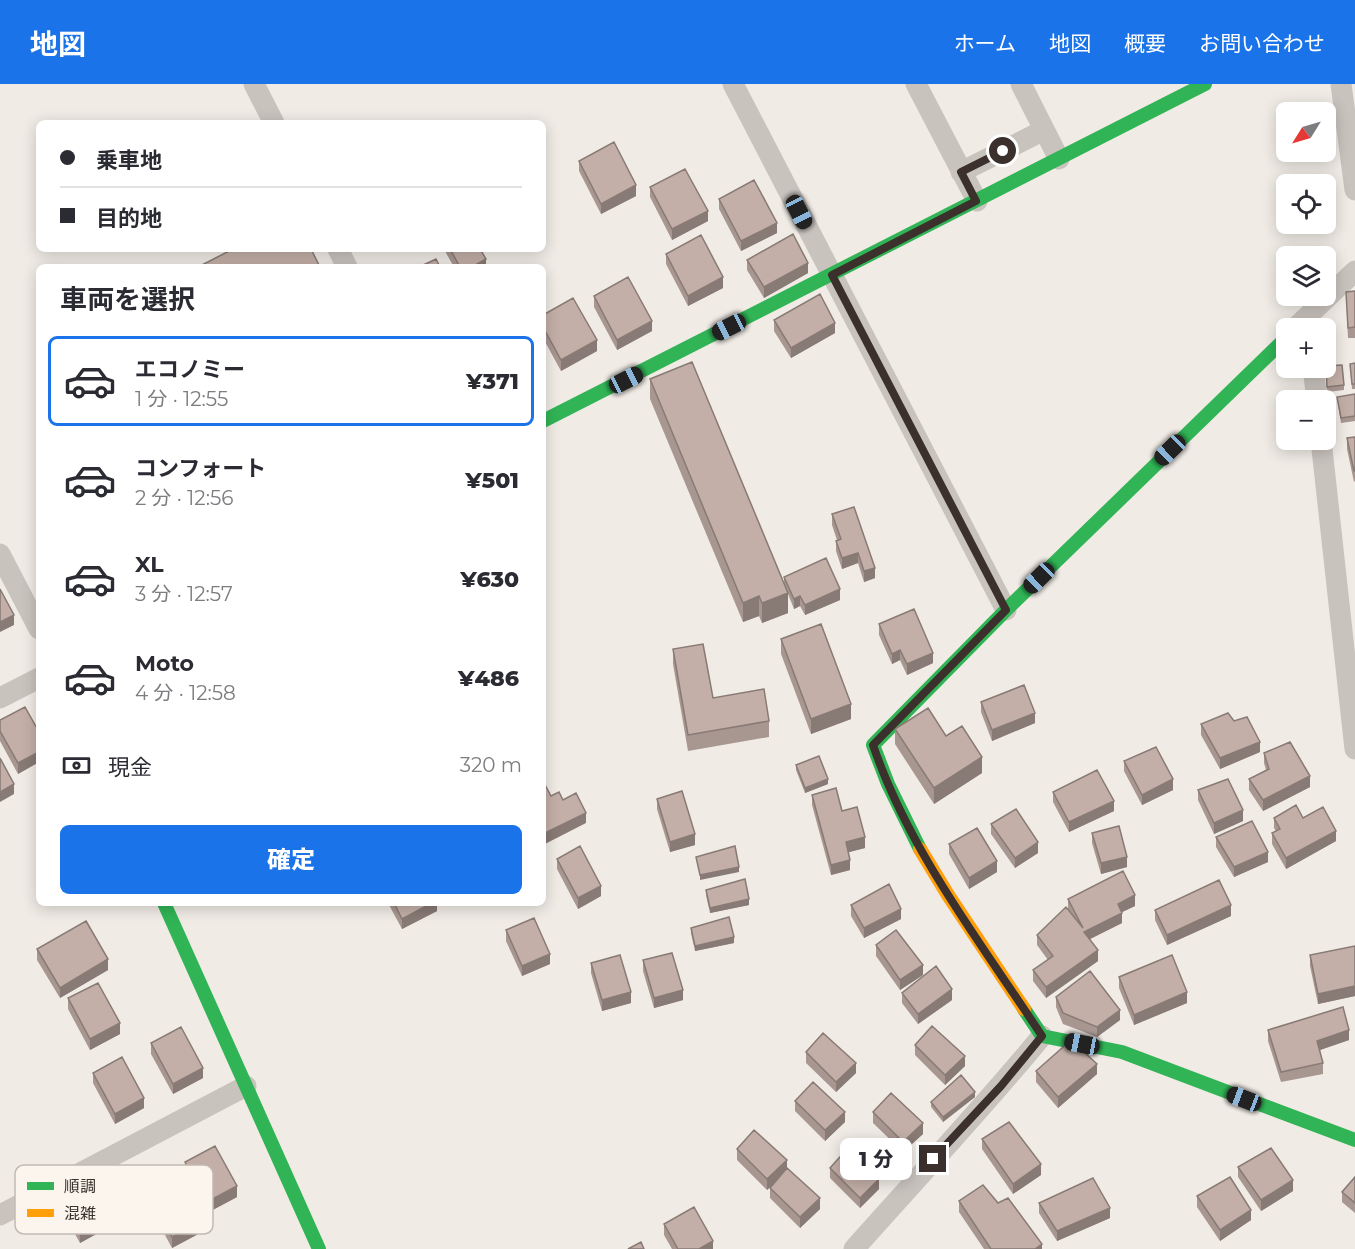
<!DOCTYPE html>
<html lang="ja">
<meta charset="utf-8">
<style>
body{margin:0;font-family:Montserrat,"Noto Sans JP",sans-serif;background:#f7f7f7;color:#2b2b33;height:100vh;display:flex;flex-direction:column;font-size:22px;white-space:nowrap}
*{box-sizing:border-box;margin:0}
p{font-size:20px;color:#7c7c81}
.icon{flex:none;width:33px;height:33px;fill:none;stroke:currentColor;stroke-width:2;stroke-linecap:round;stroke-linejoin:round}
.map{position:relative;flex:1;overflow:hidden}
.details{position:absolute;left:36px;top:180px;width:510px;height:642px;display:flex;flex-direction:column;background:#fff;border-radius:9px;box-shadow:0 3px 15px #0003}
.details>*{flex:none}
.hud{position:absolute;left:36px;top:36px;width:510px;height:132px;border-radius:9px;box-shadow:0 3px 15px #0003;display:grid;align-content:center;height:132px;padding:0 24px;background:#fff}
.needle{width:39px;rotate:233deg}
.fabs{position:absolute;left:1276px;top:18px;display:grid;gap:12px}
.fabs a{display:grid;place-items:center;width:60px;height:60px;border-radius:9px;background:#fff;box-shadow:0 3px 15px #0003;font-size:30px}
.end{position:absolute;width:27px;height:27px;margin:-14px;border:8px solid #3b302b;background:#fff;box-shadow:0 0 0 3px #fff}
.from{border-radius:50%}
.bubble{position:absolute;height:42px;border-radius:9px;background:#fff;box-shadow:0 3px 15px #0003;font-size:20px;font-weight:800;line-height:42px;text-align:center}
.car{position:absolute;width:18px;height:36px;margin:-18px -9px;border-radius:8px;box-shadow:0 0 4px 2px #0007;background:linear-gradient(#222 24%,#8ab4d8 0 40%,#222 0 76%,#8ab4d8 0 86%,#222 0)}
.hud b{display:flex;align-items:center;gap:21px;height:57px;font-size:22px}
.hud b+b{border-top:2px solid #e1e1e2}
.hud i{width:15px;height:15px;background:#2b2b33}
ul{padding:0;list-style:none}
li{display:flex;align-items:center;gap:18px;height:90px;margin:0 12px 9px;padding:0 12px;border:3px solid transparent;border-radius:9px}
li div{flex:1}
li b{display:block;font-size:22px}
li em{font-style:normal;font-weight:800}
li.active{border-color:#1a73e8}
li>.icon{width:54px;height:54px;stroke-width:1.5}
h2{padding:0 24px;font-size:27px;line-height:72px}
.pay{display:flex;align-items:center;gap:15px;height:66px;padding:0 24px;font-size:22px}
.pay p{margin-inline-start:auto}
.primary-button{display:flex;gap:12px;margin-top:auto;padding:12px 24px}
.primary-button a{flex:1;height:69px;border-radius:9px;background:#1a73e8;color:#fff;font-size:24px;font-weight:800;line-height:69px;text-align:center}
header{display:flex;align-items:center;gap:36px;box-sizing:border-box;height:84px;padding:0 30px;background:#1a73e8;color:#fff}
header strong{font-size:28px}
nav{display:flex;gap:33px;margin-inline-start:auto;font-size:21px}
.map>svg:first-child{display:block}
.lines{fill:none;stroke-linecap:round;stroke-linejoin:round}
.street{stroke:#c9c3be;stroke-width:21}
.fast{stroke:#30b455;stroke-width:14}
.slow{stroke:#ff9f0a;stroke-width:14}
.wall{fill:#a89690}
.shaded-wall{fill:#887a75}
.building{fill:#c3afa7;stroke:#887a75;stroke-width:1.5}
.route{stroke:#3b302b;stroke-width:8}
.key{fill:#fbf5ee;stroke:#c1bab4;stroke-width:1.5}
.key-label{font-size:16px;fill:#3b302b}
</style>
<header>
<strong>地図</strong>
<nav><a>ホーム</a><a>地図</a><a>概要</a><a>お問い合わせ</a></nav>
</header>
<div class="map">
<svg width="1355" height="1165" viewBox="0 0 1355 1165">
<rect width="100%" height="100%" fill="#f0ebe5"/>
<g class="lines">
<path class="street" d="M254 0 274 39
M733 0 1006 526
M916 0 977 117
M1021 0 1059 75
M1341 0 1355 106
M961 88 1044 46
M338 165 347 183
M1295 244 1355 187
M1313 284 1317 316
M1321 356 1355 665
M0 470 39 545
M0 614 39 594
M0 1131 246 1002
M854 1165C917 1094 982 1025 1042 952"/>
<path class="fast" d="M543 337 1205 0
M920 765 888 700 873 661 1006 526 1287 253
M164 819 319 1165
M1024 925 1042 952 1122 968 1355 1056"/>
<path class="slow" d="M920 765 948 811 1024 925"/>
</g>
<path class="wall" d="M579 77 636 112 601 130 579 87Z
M650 103 708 137 672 156 650 113Z
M719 115 777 149 741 167 719 125Z
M446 165H480L486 183H454L446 169Z
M666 170 723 204 688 222 666 180Z
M747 176 808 189 764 214 747 186Z
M1355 207V254H1348L1346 208Z
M594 212 652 247 617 266 594 223Z
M543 231 597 267 561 287 543 254Z
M774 236 835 249 791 274 774 247Z
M1355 279V305H1352L1350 280Z
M1325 284 1344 301V306L1327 308Z
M650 295 784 501V493L840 516 805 531 800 522 794 525 788 510V529L762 539 759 532 743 538 650 315Z
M1355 310V337L1341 339 1337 313Z
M1355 353V397L1354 398 1347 365V354Z
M832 430 875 494 864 498 858 479 842 485 836 467V457L837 456 832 441Z
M879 540 933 579 907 591 900 576 892 580 879 551Z
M781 555 851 635 811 650 781 570Z
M673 565 713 614 769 637V653L688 667 673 580Z
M981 618 1035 639 992 657 981 628Z
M0 636 39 648V678L18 690 0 657Z
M1201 640 1260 668 1220 685 1201 651Z
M895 645 946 652 982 689 934 720 895 660Z
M1264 669 1310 703 1263 727 1249 706V695L1266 686 1264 679Z
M1124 677 1173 706 1142 721 1124 687Z
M796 681 828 700 805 709 796 686Z
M1198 706 1243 737 1214 750 1198 716Z
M1053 708 1114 727 1069 748 1053 718Z
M812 711 842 727 865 764 848 768 850 786 831 791 812 721Z
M657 715 695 761 670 768 657 725Z
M1274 734H1303L1336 757 1286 785 1272 760V749L1276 747 1274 744Z
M991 740 1038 769 1015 784 991 750Z
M1092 749 1127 783 1101 790 1092 759Z
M1216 753 1268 778 1234 793 1216 763Z
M949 760 997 788 969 805 949 770Z
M557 775 601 812 578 825 557 785Z
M706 806 749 821 710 829 706 811Z
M1068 815 1135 822 1122 828V839L1090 855 1098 877 1046 914 1033 897V886L1048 876 1037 861V851L1068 825Z
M388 819H437V827L402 845Z
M851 821 901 835 864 854 851 832Z
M1155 826 1231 832 1167 861 1155 836Z
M691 844 734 859 695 867 691 849Z
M506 846 550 880 522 892 506 857Z
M876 861 923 891 900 906 876 872Z
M1355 862V912L1318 920 1310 882V871Z
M37 865 108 886 60 914 37 876Z
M643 876 683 916 654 924 643 887Z
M591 879 631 919 602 927 591 889Z
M1119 893 1187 919 1134 941 1119 904Z
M902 909 952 916 918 940 902 919Z
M1056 913 1120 936 1097 953 1063 940 1056 923Z
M68 914 120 950 90 966 68 925Z
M1268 946 1349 956 1320 966 1323 979V990L1281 998 1268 957Z
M151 959 203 994 173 1010 151 970Z
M915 961 965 982 945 1001 915 971Z
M806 968 856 989 836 1008 806 979Z
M1036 987 1097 990 1058 1024 1036 998Z
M93 989 144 1024 115 1040 93 999Z
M975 1013 943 1038 931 1023V1018Z
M795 1017 845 1038 825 1057 795 1027Z
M873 1028 923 1050 903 1068 873 1039Z
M982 1055 1041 1091 1013 1110 982 1065Z
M737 1065 787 1084 820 1125 800 1144 770 1114V1104L771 1102 767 1106 737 1076Z
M185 1078 237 1113 207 1129 185 1088Z
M1238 1083 1293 1107 1261 1127 1238 1093Z
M830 1084 879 1105 860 1124 830 1094Z
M1355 1093V1129L1342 1118V1108Z
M58 1108 109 1143 80 1159 58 1119Z
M1197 1112 1251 1136 1220 1157 1197 1123Z
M150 1113 202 1148 172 1164 150 1123Z
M959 1117 998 1119 1042 1165H984L959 1128Z
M1039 1119 1110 1134 1057 1157 1039 1129Z
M664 1140 713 1165H672L664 1151Z"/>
<path class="shaded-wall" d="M636 101V112L601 130V120Z
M708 127V137L672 156V145Z
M777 139V149L741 167V157Z
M486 175V183H472Z
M808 179V189L764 214V203Z
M723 193V204L688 222V212Z
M652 237V247L617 266V256Z
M835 239V249L791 274V264Z
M597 256V267L561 287V276Z
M858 469V479L842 485V474Z
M875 484V494L864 498V487Z
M840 505V516L805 531V521Z
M788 509V529L762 539V519Z
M759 512V532L743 538V519Z
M800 512V522L794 525V515Z
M14 531V541L0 548V538Z
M900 566V576L892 580V570Z
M933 569V579L907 591V580Z
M851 620V635L811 650V635Z
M1035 629V639L992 657V646Z
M1260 658V668L1220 685V674Z
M39 668V678L18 690V679Z
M982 673V689L934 720V704Z
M1310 692V703L1263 727V716Z
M828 695V700L805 709V704Z
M1173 695V706L1142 721V711Z
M14 700V710L0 718V708Z
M1114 717V727L1069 748V738Z
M1243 726V737L1214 750V739Z
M586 729V739L543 761V750Z
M1336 747V757L1286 785V774Z
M695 750V761L670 768V758Z
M865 753V764L846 769V758Z
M1038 758V769L1015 784V774Z
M1268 768V778L1234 793V783Z
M1127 773V783L1101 790V779Z
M850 776V786L831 791V781Z
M997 777V788L969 805V794Z
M739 783V788L700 796V791Z
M601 802V812L578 825V814Z
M1135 811V822L1118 830V820Z
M749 815V821L710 829V824Z
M432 819H437V827L402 845V835Z
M1231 821V832L1167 861V851Z
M901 825V835L864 854V844Z
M1122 829V839L1084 858V848Z
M734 853V859L695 867V862Z
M1098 866V877L1046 914V903Z
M550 870V880L522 892V882Z
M108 875V886L60 914V904Z
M923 881V891L900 906V896Z
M1355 902V912L1318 920V910Z
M952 905V916L918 940V930Z
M683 906V916L654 924V914Z
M631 908V919L602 927V916Z
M1187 908V919L1134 941V931Z
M1120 926V936L1097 953V943Z
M120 939V950L90 966V955Z
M1349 946V956L1317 967V957Z
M965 972V982L945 1001V991Z
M856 979V989L836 1008V998Z
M1097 980V990L1058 1024V1013Z
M203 984V994L173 1010V1000Z
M975 1008V1013L943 1038V1033Z
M144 1014V1024L115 1040V1030Z
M845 1028V1038L825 1057V1046Z
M923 1039V1050L903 1068V1058Z
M787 1076V1087L767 1106V1095Z
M1041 1080V1091L1013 1110V1100Z
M879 1095V1105L860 1124V1114Z
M1293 1096V1107L1261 1127V1116Z
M237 1102V1113L207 1129V1118Z
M820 1114V1125L800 1144V1133Z
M1110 1124V1134L1057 1157V1147Z
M1251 1126V1136L1220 1157V1146Z
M109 1133V1143L80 1159V1149Z
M202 1137V1148L172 1164V1153Z
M713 1157V1165H699Z
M1042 1160V1165H1035Z"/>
<path class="building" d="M614 58 636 101 601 120 579 77Z
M685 85 708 127 672 145 650 103Z
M754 96 777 139 741 157 719 115Z
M793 150 808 179 764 203 747 176Z
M701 151 723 193 688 212 666 170Z
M233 165H311L320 183H198Z
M450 165H480L486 175 472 183H460Z
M436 175 440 183H419Z
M628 193 652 237 617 256 594 212Z
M1355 207V243L1348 244 1346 208Z
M820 210 835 239 791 264 774 236Z
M573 214 597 256 561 276 543 243V231Z
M692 278 788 509 762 519 759 512 743 519 650 295Z
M1355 279V300H1352L1350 280Z
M1342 281 1344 301 1327 303 1326 282Z
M1355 310V332L1341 334 1337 313Z
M1355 353V387H1354L1347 354Z
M854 423 875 484 864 487 858 469 842 474 836 457 841 455 832 430Z
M826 474 840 505 805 521 800 512 794 515 784 493Z
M0 505 14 531 0 538Z
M914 525 933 569 907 580 900 566 892 570 879 540Z
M821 540 851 620 811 635 781 555Z
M703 560 713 614 764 605 769 637 688 651 673 565Z
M1024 601 1035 629 992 646 981 618Z
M25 623 39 648V668L18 679 0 647V636Z
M928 624 946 652 962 642 982 673 934 704 895 645Z
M1228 629 1234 637 1247 633 1260 658 1220 674 1201 640Z
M1290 658 1310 692 1263 716 1249 695 1269 685 1264 669Z
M1156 663 1173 695 1142 711 1124 677Z
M819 672 828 695 805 704 796 681Z
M0 674 14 700 0 708Z
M1097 686 1114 717 1069 738 1053 708Z
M1228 695 1243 726 1214 739 1198 706Z
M543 697 551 712 559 708 563 716 576 709 586 729 543 750Z
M836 704 842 727 857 723 865 753 846 758 850 776 831 781 812 711Z
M682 707 695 750 670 758 657 715Z
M1296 721 1303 734 1323 723 1336 747 1286 774 1272 749 1280 745 1274 734Z
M1016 725 1038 758 1015 774 991 740Z
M1252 737 1268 768 1234 783 1216 753Z
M1119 742 1127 773 1101 779 1092 749Z
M977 744 997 777 969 794 949 760Z
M580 762 601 802 578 814 557 775Z
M735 762 739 783 700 791 696 773Z
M1123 787 1135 811 1118 820 1122 829 1084 848 1098 866 1046 903 1033 886 1053 872 1037 851 1066 823 1083 844 1068 815Z
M745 795 749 815 710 824 706 806Z
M1219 796 1231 821 1167 851 1155 826Z
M889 800 901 825 864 844 851 821Z
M394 819H432L402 835Z
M729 833 734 853 695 862 691 844Z
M534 834 550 870 522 882 506 846Z
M86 837 108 875 60 904 37 865Z
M896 846 923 881 900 896 876 861Z
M1355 862V902L1318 910 1310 871Z
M672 869 683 906 654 914 643 876Z
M620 871 631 908 602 916 591 879Z
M1172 871 1187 908 1134 931 1119 893Z
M936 882 952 905 918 930 902 909Z
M1090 887 1120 926 1097 943 1063 929 1056 913Z
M98 899 120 939 90 955 68 914Z
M1343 923 1349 946 1317 957 1323 979 1281 988 1268 946Z
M932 942 965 972 945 991 915 961Z
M181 943 203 984 173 1000 151 959Z
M823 949 856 979 836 998 806 968Z
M1071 956 1097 980 1058 1013 1036 987Z
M122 973 144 1014 115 1030 93 989Z
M961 991 975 1008 943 1033 931 1018Z
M813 998 845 1028 825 1046 795 1017Z
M891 1009 923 1039 903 1058 873 1028Z
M1009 1038 1041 1080 1013 1100 982 1055Z
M754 1046 787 1076 767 1095 737 1065Z
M215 1062 237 1102 207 1118 185 1078Z
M1271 1064 1293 1096 1261 1116 1238 1083Z
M847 1065 879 1095 860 1114 830 1084Z
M787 1084 820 1114 800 1133 770 1104Z
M1230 1093 1251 1126 1220 1146 1197 1112Z
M1355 1093V1119L1342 1108Z
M1093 1094 1110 1124 1057 1147 1039 1119Z
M179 1096 202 1137 172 1153 150 1113Z
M983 1101 998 1119 1008 1114 1042 1160 1035 1165H991L959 1117Z
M694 1123 713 1157 699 1165H678L664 1140Z
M641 1158 644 1165H628Z"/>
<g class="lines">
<path class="route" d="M933 1075 1001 1002 1042 952C981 859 909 767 873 661L1006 526 832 191 976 117 961 88 1003 67"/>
</g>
<rect x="15" y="1081" width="198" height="69" rx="9" class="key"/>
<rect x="27" y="1098" width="27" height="8" fill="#30b455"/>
<rect x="27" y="1125" width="27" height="8" fill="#ff9f0a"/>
<g class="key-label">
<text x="64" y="1108">順調</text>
<text x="64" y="1135">混雑</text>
</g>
</svg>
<div class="fabs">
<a><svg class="needle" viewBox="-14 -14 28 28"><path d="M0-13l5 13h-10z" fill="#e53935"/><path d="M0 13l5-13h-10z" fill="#7c7c81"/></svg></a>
<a><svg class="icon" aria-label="locate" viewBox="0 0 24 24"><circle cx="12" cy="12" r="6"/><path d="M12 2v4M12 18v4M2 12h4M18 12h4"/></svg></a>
<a><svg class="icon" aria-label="layers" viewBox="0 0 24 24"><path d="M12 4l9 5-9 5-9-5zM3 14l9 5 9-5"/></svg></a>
<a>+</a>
<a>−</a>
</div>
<i class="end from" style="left:1003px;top:67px"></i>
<i class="end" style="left:933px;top:1075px"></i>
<div class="bubble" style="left:840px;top:1054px;width:72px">1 分</div>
<i class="car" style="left:799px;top:128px;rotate:153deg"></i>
<i class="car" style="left:729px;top:243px;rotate:243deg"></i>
<i class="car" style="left:626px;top:296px;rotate:63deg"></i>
<i class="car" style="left:1170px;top:366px;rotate:226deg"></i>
<i class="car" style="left:1039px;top:494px;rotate:226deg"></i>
<i class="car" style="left:1082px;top:960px;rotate:281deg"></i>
<i class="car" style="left:1244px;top:1015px;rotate:291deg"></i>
<div class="hud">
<b><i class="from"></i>乗車地</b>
<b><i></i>目的地</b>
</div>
<section class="details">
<h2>車両を選択</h2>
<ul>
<li class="active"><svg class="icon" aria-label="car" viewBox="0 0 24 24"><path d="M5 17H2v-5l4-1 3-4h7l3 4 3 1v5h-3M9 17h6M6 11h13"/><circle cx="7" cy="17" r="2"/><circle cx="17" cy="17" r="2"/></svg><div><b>エコノミー</b><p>1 分 · 12:55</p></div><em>¥371</em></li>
<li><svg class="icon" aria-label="car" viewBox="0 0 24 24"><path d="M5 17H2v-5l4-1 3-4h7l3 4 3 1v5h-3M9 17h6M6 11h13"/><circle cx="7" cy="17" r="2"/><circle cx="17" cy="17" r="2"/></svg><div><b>コンフォート</b><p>2 分 · 12:56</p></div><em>¥501</em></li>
<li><svg class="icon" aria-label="car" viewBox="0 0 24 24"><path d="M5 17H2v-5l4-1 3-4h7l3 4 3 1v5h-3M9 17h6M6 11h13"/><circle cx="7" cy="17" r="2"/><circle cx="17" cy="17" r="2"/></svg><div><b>XL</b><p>3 分 · 12:57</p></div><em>¥630</em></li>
<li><svg class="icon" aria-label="car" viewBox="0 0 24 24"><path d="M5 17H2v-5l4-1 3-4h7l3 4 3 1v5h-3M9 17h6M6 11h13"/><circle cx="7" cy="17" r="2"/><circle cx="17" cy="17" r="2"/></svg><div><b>Moto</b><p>4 分 · 12:58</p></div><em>¥486</em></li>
</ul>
<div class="pay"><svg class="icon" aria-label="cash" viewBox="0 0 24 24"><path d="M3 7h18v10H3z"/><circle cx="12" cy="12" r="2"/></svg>現金<p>320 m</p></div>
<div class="primary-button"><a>確定</a></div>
</section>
</div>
